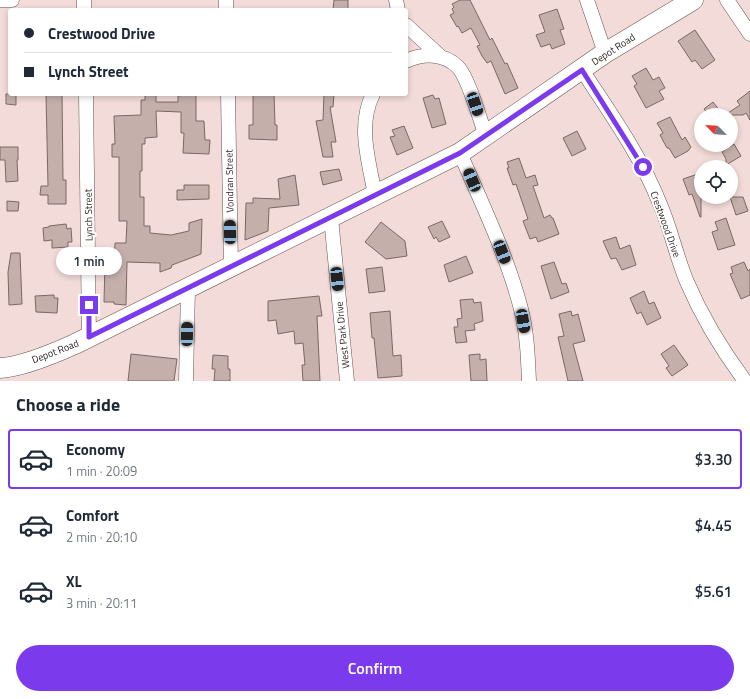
<!DOCTYPE html>
<meta charset="utf-8">
<style>
body{margin:0;font-family:"Titillium Web",sans-serif;background:#f2f2f3;color:#1f2937;height:100vh;display:flex;flex-direction:column;font-size:15px;white-space:nowrap}
*{box-sizing:border-box;margin:0}
p{font-size:13px;color:#747a83}
.icon{flex:none;width:22px;height:22px;fill:none;stroke:currentColor;stroke-width:2;stroke-linecap:round;stroke-linejoin:round}
.map{position:relative;height:381px;overflow:hidden}
.details{display:flex;flex-direction:column;background:#fff;flex:1}
.details>*{flex:none}
.hud{position:absolute;left:8px;top:8px;width:400px;height:88px;border-radius:4px;box-shadow:0 2px 6px #0003;display:grid;align-content:center;height:88px;padding:0 16px;background:#fff}
.needle{width:26px;rotate:294deg}
.controls{position:absolute;left:694px;top:108px;display:grid;gap:8px}
.controls a{display:grid;place-items:center;width:44px;height:44px;border-radius:50%;background:#fff;box-shadow:0 2px 6px #0003;font-size:20px}
.end{position:absolute;width:18px;height:18px;margin:-9px;border:5px solid #7c3aed;background:#fff;box-shadow:0 0 0 2px #fff}
.from{border-radius:50%}
.bubble{position:absolute;height:28px;border-radius:14px;background:#fff;box-shadow:0 2px 6px #0003;font-size:13px;font-weight:600;line-height:28px;text-align:center}
.car{position:absolute;width:12px;height:24px;margin:-12px -6px;border-radius:5px;box-shadow:0 0 3px 1px #0007;background:linear-gradient(#222 24%,#8ab4d8 0 40%,#222 0 76%,#8ab4d8 0 86%,#222 0)}
.hud b{display:flex;align-items:center;gap:14px;height:38px;font-size:15px}
.hud b+b{border-top:1px solid #e0e1e3}
.hud i{width:10px;height:10px;background:#1f2937}
ul{padding:0;list-style:none}
li{display:flex;align-items:center;gap:12px;height:60px;margin:0 8px 6px;padding:0 8px;border:2px solid transparent;border-radius:4px}
li div{flex:1}
li b{display:block;font-size:15px}
li em{font-style:normal;font-weight:600}
li.selected{border-color:#7c3aed}
li>.icon{width:36px;height:36px;stroke-width:1.5}
h2{padding:0 16px;font-size:18px;line-height:48px}
.button{display:flex;gap:8px;margin-top:auto;padding:8px 16px}
.button a{flex:1;height:46px;border-radius:24px;background:#7c3aed;color:#fff;font-size:16px;font-weight:600;line-height:46px;text-align:center}
.map>svg:first-child{display:block}
.building{fill:#c4afab;stroke:#7b6864}
.lines{fill:none;stroke-linecap:round;stroke-linejoin:round}
.street-casing{stroke:#675552;stroke-width:15}
.secondary-casing{stroke:#675552;stroke-width:21}
.street{stroke:#fff;stroke-width:14}
.secondary{stroke:#fff;stroke-width:20}
.route{stroke:#7c3aed;stroke-width:5}
.labels{text-anchor:middle;stroke-width:4;stroke-linejoin:round;paint-order:stroke}
.street-label{font-size:10px;fill:#302726;stroke:#fff}
</style>
<div class="map">
<svg width="750" height="381" viewBox="0 0 750 381">
<rect width="100%" height="100%" fill="#f2dbd8"/>
<path class="building" d="M334 0H348V10H333Z
M460 0H470L490 40 492 38 505 64 507 63 518 88 505 94 491 61 487 63 482 56 477 46 480 45 471 28 462 33 458 26 457 27 450 15 454 13 452 9 454 7 452 4Z
M557 9 564 29 560 30 565 44 552 49 550 44 541 47 536 35 545 32 539 15Z
M695 30 715 60 702 69 695 60 692 62 678 41Z
M646 68 653 80 659 77 665 88 659 91 664 99 646 108 634 86 637 84 632 76Z
M750 91V120L746 113 743 115H725L740 105 737 101Z
M6 94H16V105L6 104Z
M46 94H62L63 180H66V204H48V195H40L41 186H48Z
M145 94H156V102H178V96L196 94V121H204L205 140H210L209 154 183 153 184 133H181V112L156 111 157 137 145 138V144H142V171H140V197H144V226H150V233L171 235 189 231V223L202 219 201 254 172 265 171 268 160 272V263L127 262 126 305 114 304V302H104L105 263H114L115 243H126L127 221H119V157H112V144H115L114 116 141 115V100H145Z
M253 94H274L275 125H277V140L249 139V125H253Z
M324 94H334L333 107H330L336 142H331L333 157H323L316 121 323 120Z
M433 95 435 99 439 98 446 124 432 128 423 98Z
M713 102 723 115H709L704 109Z
M670 117 682 140 685 137 691 147 688 151 675 158 669 148H667L660 135 663 133 657 123Z
M404 126 413 148 397 155 390 137 395 136 392 130Z
M577 131 586 149 572 156 563 138Z
M734 144 741 156 726 165V159L722 152Z
M0 147H18V160H17L18 181 6 182 5 160H0Z
M519 158 526 178 535 175 538 185 533 186 544 218 550 215 552 218H553L559 234 538 242 536 237 530 239 523 221 528 219 516 184 513 185 507 168H509L507 162Z
M339 169 342 180 323 185 320 172Z
M698 174 701 182V217H700L692 194 689 195 683 179Z
M295 175 299 205 269 208 268 231 245 240 246 203H253V198L280 199 278 179Z
M184 185H209V199L177 200V190H184Z
M730 197H743L748 211 736 215Z
M7 201 19 202 18 211H7Z
M726 218 735 245 718 250 712 232 718 230 715 222Z
M442 221 450 237 439 242 436 237 434 239 428 227Z
M381 222 405 241 407 256 386 259 365 242Z
M66 224 67 229 71 228 72 242H68V247L52 248V240L44 241 43 228 49 227V226Z
M616 237 620 249 630 245 636 265 622 270 616 258 611 259 603 241Z
M11 253H20L22 304 9 305 8 272Z
M466 256 473 273 449 282 444 265Z
M554 262 562 284 566 283 569 292 551 299 541 266Z
M744 262 748 271 750 269V295L741 299 730 274 733 273 731 267Z
M382 267 385 291 369 293 366 269Z
M644 291 649 304 654 302 661 318 647 325 641 312 637 314 630 298Z
M54 295V298H58L57 313 36 312 35 296Z
M319 296 322 316H317L320 381H303L302 365H305L303 343 295 344 294 331 278 334 276 320 268 321V301Z
M473 299 474 303 481 302 483 321 474 324 475 330 465 331 467 342 456 343 454 327H458L457 319 462 318 460 300Z
M390 311 393 356 401 355 402 376 378 378 374 338H372L370 313Z
M571 311 572 316 578 314 585 341 573 344 583 381H568L558 337 564 336 559 314Z
M674 345 688 365 672 376 666 368 669 366 661 354Z
M131 354 177 359 174 381H128Z
M480 354V360L486 359 487 381H471L469 355Z
M213 355 228 356V369H230V381H214L215 369H212Z"/>
<g class="lines">
<defs>
<path id="street" d="M0 0H12
M84 0V10
M226 0V10
M396 0 398 10
M587 0 605 53
M727 0 750 34
M406 25 441 57
M406 61C423 53 444 53 458 67 469 79 480 120 486 136
M582 70C610 113 641 156 660 204 671 229 676 256 687 282 702 317 722 350 745 381
M86 94 89 337
M228 94 231 268
M373 94C357 126 369 161 375 195
M460 153C482 204 507 255 521 309 527 332 528 357 529 381
M331 218 347 381
M186 381 188 288"/>
<path id="secondary" d="M0 368C21 367 55 353 75 344L460 153 605 53 693 0"/>
</defs>
<use href="#street" class="street-casing"/>
<use href="#secondary" class="secondary-casing"/>
<use href="#street" class="street"/>
<use href="#secondary" class="secondary"/>
</g>
<g class="lines">
<path class="route" d="M89 305V337L460 153 582 70 643 167"/>
</g>
<g class="labels">
<g class="street-label">
<text transform="translate(613 49) rotate(-33)" y="4">Depot Road</text>
<text transform="translate(229 181) rotate(-91)" y="4">Vondran Street</text>
<text transform="translate(88 215) rotate(-91)" y="4">Lynch Street</text>
<text transform="translate(666 224) rotate(70)" y="4">Crestwood Drive</text>
<text transform="translate(342 335) rotate(-96)" y="4">West Park Drive</text>
<text transform="translate(55 351) rotate(-21)" y="4">Depot Road</text>
</g>
</g>
</svg>
<div class="controls">
<a><svg class="needle" viewBox="-14 -14 28 28"><path d="M0-13l5 13h-10z" fill="#e53935"/><path d="M0 13l5-13h-10z" fill="#747a83"/></svg></a>
<a><svg class="icon" aria-label="locate" viewBox="0 0 24 24"><circle cx="12" cy="12" r="6"/><path d="M12 2v4M12 18v4M2 12h4M18 12h4"/></svg></a>
</div>
<i class="end from" style="left:643px;top:167px"></i>
<i class="end" style="left:89px;top:305px"></i>
<div class="bubble" style="left:56px;top:247px;width:66px">1 min</div>
<i class="car" style="left:475px;top:104px;rotate:161deg"></i>
<i class="car" style="left:472px;top:180px;rotate:337deg"></i>
<i class="car" style="left:230px;top:232px;rotate:359deg"></i>
<i class="car" style="left:502px;top:252px;rotate:159deg"></i>
<i class="car" style="left:337px;top:279px;rotate:174deg"></i>
<i class="car" style="left:523px;top:321px;rotate:170deg"></i>
<i class="car" style="left:187px;top:334px;rotate:1deg"></i>
<div class="hud">
<b><i class="from"></i>Crestwood Drive</b>
<b><i></i>Lynch Street</b>
</div>
</div>
<section class="details">
<h2>Choose a ride</h2>
<ul>
<li class="selected"><svg class="icon" aria-label="car" viewBox="0 0 24 24"><path d="M5 17H2v-5l4-1 3-4h7l3 4 3 1v5h-3M9 17h6M6 11h13"/><circle cx="7" cy="17" r="2"/><circle cx="17" cy="17" r="2"/></svg><div><b>Economy</b><p>1 min · 20:09</p></div><em>$3.30</em></li>
<li><svg class="icon" aria-label="car" viewBox="0 0 24 24"><path d="M5 17H2v-5l4-1 3-4h7l3 4 3 1v5h-3M9 17h6M6 11h13"/><circle cx="7" cy="17" r="2"/><circle cx="17" cy="17" r="2"/></svg><div><b>Comfort</b><p>2 min · 20:10</p></div><em>$4.45</em></li>
<li><svg class="icon" aria-label="car" viewBox="0 0 24 24"><path d="M5 17H2v-5l4-1 3-4h7l3 4 3 1v5h-3M9 17h6M6 11h13"/><circle cx="7" cy="17" r="2"/><circle cx="17" cy="17" r="2"/></svg><div><b>XL</b><p>3 min · 20:11</p></div><em>$5.61</em></li>
</ul>
<div class="button"><a>Confirm</a></div>
</section>
